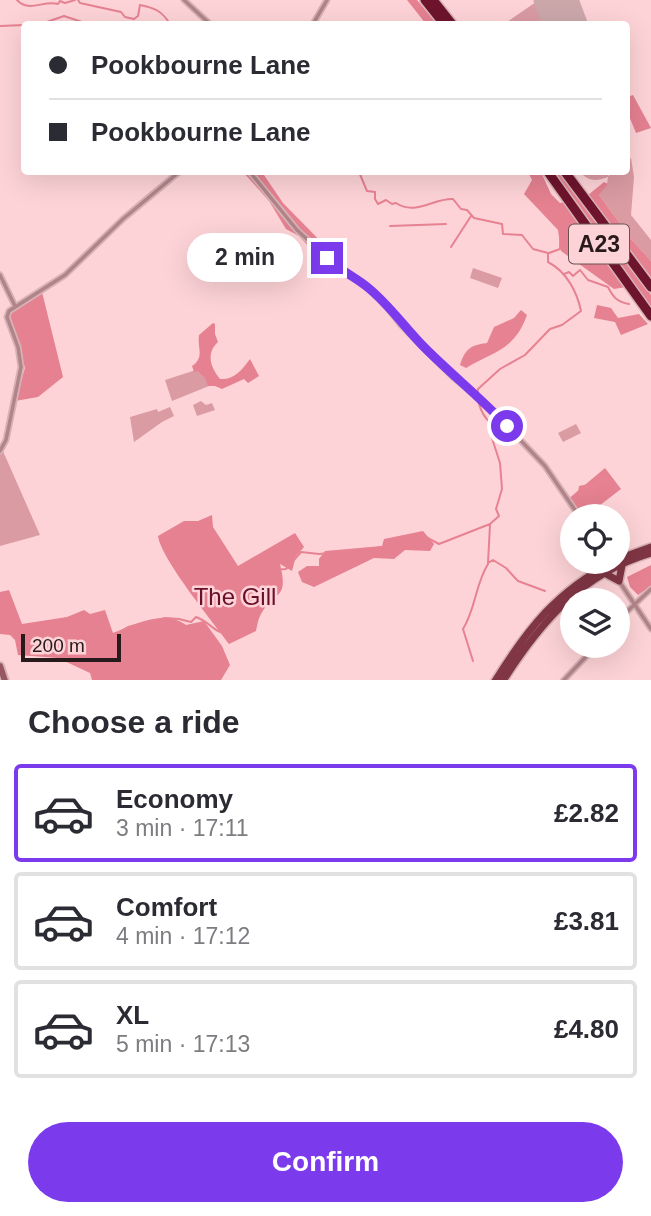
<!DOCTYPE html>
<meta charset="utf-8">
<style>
body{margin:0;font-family:Arial,sans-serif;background:#f7f7f7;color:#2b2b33;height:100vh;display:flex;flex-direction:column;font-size:26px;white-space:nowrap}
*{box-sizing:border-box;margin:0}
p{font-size:23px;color:#7c7c81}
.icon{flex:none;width:38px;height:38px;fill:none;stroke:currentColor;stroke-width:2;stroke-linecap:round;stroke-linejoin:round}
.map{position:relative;height:680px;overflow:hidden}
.details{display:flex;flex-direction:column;background:#fff;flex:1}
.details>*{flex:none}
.guide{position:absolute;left:21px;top:21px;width:609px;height:154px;border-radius:7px;box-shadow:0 7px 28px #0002;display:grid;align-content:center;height:154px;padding:0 28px;background:#fff}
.tools{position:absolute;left:560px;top:504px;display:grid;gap:14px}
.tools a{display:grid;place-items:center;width:70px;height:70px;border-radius:50%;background:#fff;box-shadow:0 7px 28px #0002;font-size:35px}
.scale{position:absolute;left:21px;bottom:18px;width:100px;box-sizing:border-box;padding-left:7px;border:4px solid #28191b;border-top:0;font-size:19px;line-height:24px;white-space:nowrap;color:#28191b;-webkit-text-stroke:5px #fdd3d7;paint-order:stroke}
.end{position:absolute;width:32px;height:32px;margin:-16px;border:9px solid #7c3aed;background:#fff;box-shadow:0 0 0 4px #fff}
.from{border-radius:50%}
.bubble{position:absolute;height:49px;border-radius:24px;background:#fff;box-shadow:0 7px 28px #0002;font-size:23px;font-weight:700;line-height:49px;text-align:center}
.guide b{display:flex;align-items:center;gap:24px;height:66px;font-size:26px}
.guide b+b{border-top:2px solid #e1e1e2}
.guide i{width:18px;height:18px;background:#2b2b33}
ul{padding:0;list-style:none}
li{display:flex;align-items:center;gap:21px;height:98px;margin:0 14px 10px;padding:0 14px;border:4px solid #e1e1e2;border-radius:7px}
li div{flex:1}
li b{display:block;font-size:26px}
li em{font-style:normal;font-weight:700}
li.current{border-color:#7c3aed}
li>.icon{width:63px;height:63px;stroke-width:1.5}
h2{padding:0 28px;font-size:32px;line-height:84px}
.cta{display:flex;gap:14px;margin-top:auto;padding:14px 28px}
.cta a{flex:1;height:80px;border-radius:42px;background:#7c3aed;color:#fff;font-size:28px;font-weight:700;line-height:80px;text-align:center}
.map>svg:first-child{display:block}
.green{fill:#da9ba3}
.forest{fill:#e58191}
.water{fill:#e68292}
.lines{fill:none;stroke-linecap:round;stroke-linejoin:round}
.stream{stroke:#e68292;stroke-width:2}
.runway{stroke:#cba7aa;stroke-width:23}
.street-casing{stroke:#d7b2b5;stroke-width:7}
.secondary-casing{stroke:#d7b2b5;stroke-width:10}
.primary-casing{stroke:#d7b2b5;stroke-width:10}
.highway-casing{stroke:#d7b2b5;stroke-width:12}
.street{stroke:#b18489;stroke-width:3.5}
.secondary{stroke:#965761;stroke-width:6}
.primary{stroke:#813645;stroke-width:7}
.highway{stroke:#6e142d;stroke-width:9}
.route{stroke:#7c3aed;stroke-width:9}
.labels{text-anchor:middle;stroke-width:5;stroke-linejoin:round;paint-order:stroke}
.shield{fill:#fdd3d7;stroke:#685153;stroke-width:2}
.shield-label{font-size:23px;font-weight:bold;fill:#28191b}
.park-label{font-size:24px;fill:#690f29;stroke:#fdd3d7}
</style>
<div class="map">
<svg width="651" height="681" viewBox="0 0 651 681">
<rect width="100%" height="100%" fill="#fdd3d7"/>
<path class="green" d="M546 1 554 24H504L533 4Z
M631 158 634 177 631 215 651 240V261L631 239 599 195 607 184 608 177C594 182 590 181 579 172H607L608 176 614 172H626L627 162Z
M473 268 502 278 498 288 470 278Z
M202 368 209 386 172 401 165 380Z
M201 401 206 405 212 403 215 410 197 416 193 405Z
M170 407 174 416 162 422 134 442 130 417 157 409 158 412Z
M576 424 581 433 563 442 558 433Z
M2 449 40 535 0 546V451Z"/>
<path class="forest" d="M407 0H417L437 24H426Z
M633 95 651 128 636 133 627 111V97Z
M243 172H259L264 175 283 203 336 257 334 264 328 268 299 236 286 229 269 201Z
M528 172H541L551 194 560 203 566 202 626 287 614 289 561 251 558 230 524 194 532 180Z
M558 172 640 278 651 295V309L560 180 556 173Z
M604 182 608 184 599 195 631 239 651 261V277L588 195Z
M42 292 63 377 38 397 15 401 25 368 7 317 9 311Z
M597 305 611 308 618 318 639 314 648 324 621 335 615 322 594 318Z
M213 323 215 324V334L218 342C206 353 210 367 220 379 234 380 242 370 250 359L259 376 248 383 244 379 222 389 215 386H208L205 378 198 371 194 372 192 366C205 357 197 348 199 335Z
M605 468 621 489 586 516H579L567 500Z
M212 515 213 527 238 566 295 533 304 547 296 556 292 571 280 564C289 601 275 589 261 614 258 619 257 626 256 631L229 644C213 622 161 559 158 536L184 521H198Z
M423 531 434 544 430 551 405 550 394 559 374 558 314 587 302 582 298 572 307 566H319V559L325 551 382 546 384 539Z
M651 565V586L638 595 630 587 627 577Z
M9 590 22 624 67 617 84 610 90 614 105 610 113 633C135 624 164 609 186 625L204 621 222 646 230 665 221 680H92L90 673 58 658 18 655 15 640 10 635 0 634V592Z"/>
<path class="water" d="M521 310 527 315C514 351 494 351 466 368L460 365C465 349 471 345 487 343L494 327 514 318Z
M605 473 608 481 597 487 594 495 577 498 579 486 593 483Z"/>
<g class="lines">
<path class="stream" d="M17 0C29 13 43 0 58 4L60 1 65 3 75 0
M78 0 80 3 121 12 125 17 134 19 138 16 140 5C155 8 162 11 170 24
M41 24 64 16 88 24
M0 26 24 25
M359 172 367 191 375 192V199L378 204 386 200 392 204 396 203C416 216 433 198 453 199L461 209 467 210 474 218 502 224 503 234 522 235 533 249 548 253
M390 226 446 224
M451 247 471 216
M549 253 560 249 561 213 554 201
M564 274 569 272 573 276 580 270 588 280 608 287C613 297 617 302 629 304
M490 525 488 563 493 560 506 568 518 581 545 591
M0 605 4 608C3 620 6 626 17 632L19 637 46 650 50 649 61 657 74 648 79 649 89 635 114 636 128 627 165 618 179 619 191 622 196 617C214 624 213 635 236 634L273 582 271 570 286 569 301 552 319 554 384 547 388 540 422 535 439 544 490 524 499 516 496 509 502 489 500 463 491 435 494 426C482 417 476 402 478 389L500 369 525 355 550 329 562 325 581 311C577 292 567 272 548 262V253
M473 661 463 629C476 608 475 585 488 564"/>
<path class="runway" d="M545 0 554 24
M567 0 576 24"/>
<defs>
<path id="street" d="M184 0 210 24
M313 24 327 0
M250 172 297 230 344 273 364 284 381 299 401 325 453 377 488 406 545 466 579 516
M0 275 15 306
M0 451 6 440 21 367 18 347 7 317 9 311 65 275 123 219 179 172
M619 581 651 629
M618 620 651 589
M563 681 596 646"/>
<path id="secondary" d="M0 666 5 681"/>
<path id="primary" d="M618 559 651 547
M606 574 619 581 622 565
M495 681C528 628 557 591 613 562
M503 681C540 623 582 573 651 553"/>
<path id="highway" d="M425 0 444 24
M433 0 452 24
M548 172 651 316
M565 172 651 287"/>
</defs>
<use href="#street" class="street-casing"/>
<use href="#secondary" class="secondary-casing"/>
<use href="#primary" class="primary-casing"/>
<use href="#highway" class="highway-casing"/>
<use href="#street" class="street"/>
<use href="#secondary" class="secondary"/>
<use href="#primary" class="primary"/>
<use href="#highway" class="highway"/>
</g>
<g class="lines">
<path class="route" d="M327 258C340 270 353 276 366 286 388 303 405 328 425 348 452 375 481 398 507 426"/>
</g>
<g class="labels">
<rect class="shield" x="569" y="224.5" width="60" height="39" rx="5"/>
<g class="shield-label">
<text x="599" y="252">A23</text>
</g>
<g class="park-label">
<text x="235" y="605">The Gill</text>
</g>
</g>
</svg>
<div class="tools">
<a><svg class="icon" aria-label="locate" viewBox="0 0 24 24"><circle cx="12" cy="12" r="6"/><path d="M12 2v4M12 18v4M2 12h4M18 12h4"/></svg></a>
<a><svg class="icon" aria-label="layers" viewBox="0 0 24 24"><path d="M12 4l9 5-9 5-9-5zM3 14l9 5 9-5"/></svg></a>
</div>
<div class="scale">200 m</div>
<i class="end from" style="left:507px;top:426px"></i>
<i class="end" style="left:327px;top:258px"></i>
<div class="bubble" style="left:187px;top:233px;width:116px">2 min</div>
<div class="guide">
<b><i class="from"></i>Pookbourne Lane</b>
<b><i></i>Pookbourne Lane</b>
</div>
</div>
<section class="details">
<h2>Choose a ride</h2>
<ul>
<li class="current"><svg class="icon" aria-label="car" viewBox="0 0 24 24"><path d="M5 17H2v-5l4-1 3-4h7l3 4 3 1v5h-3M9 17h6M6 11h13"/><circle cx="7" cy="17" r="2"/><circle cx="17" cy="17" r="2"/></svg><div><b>Economy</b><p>3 min · 17:11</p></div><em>£2.82</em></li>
<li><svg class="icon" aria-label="car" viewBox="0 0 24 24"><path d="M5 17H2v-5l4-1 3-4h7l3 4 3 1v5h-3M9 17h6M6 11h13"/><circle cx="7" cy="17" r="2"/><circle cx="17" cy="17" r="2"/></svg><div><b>Comfort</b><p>4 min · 17:12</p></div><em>£3.81</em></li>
<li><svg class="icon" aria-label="car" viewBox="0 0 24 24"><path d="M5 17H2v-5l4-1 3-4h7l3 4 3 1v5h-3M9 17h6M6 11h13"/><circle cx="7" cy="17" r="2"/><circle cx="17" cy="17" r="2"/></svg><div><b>XL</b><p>5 min · 17:13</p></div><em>£4.80</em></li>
</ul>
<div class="cta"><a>Confirm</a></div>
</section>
